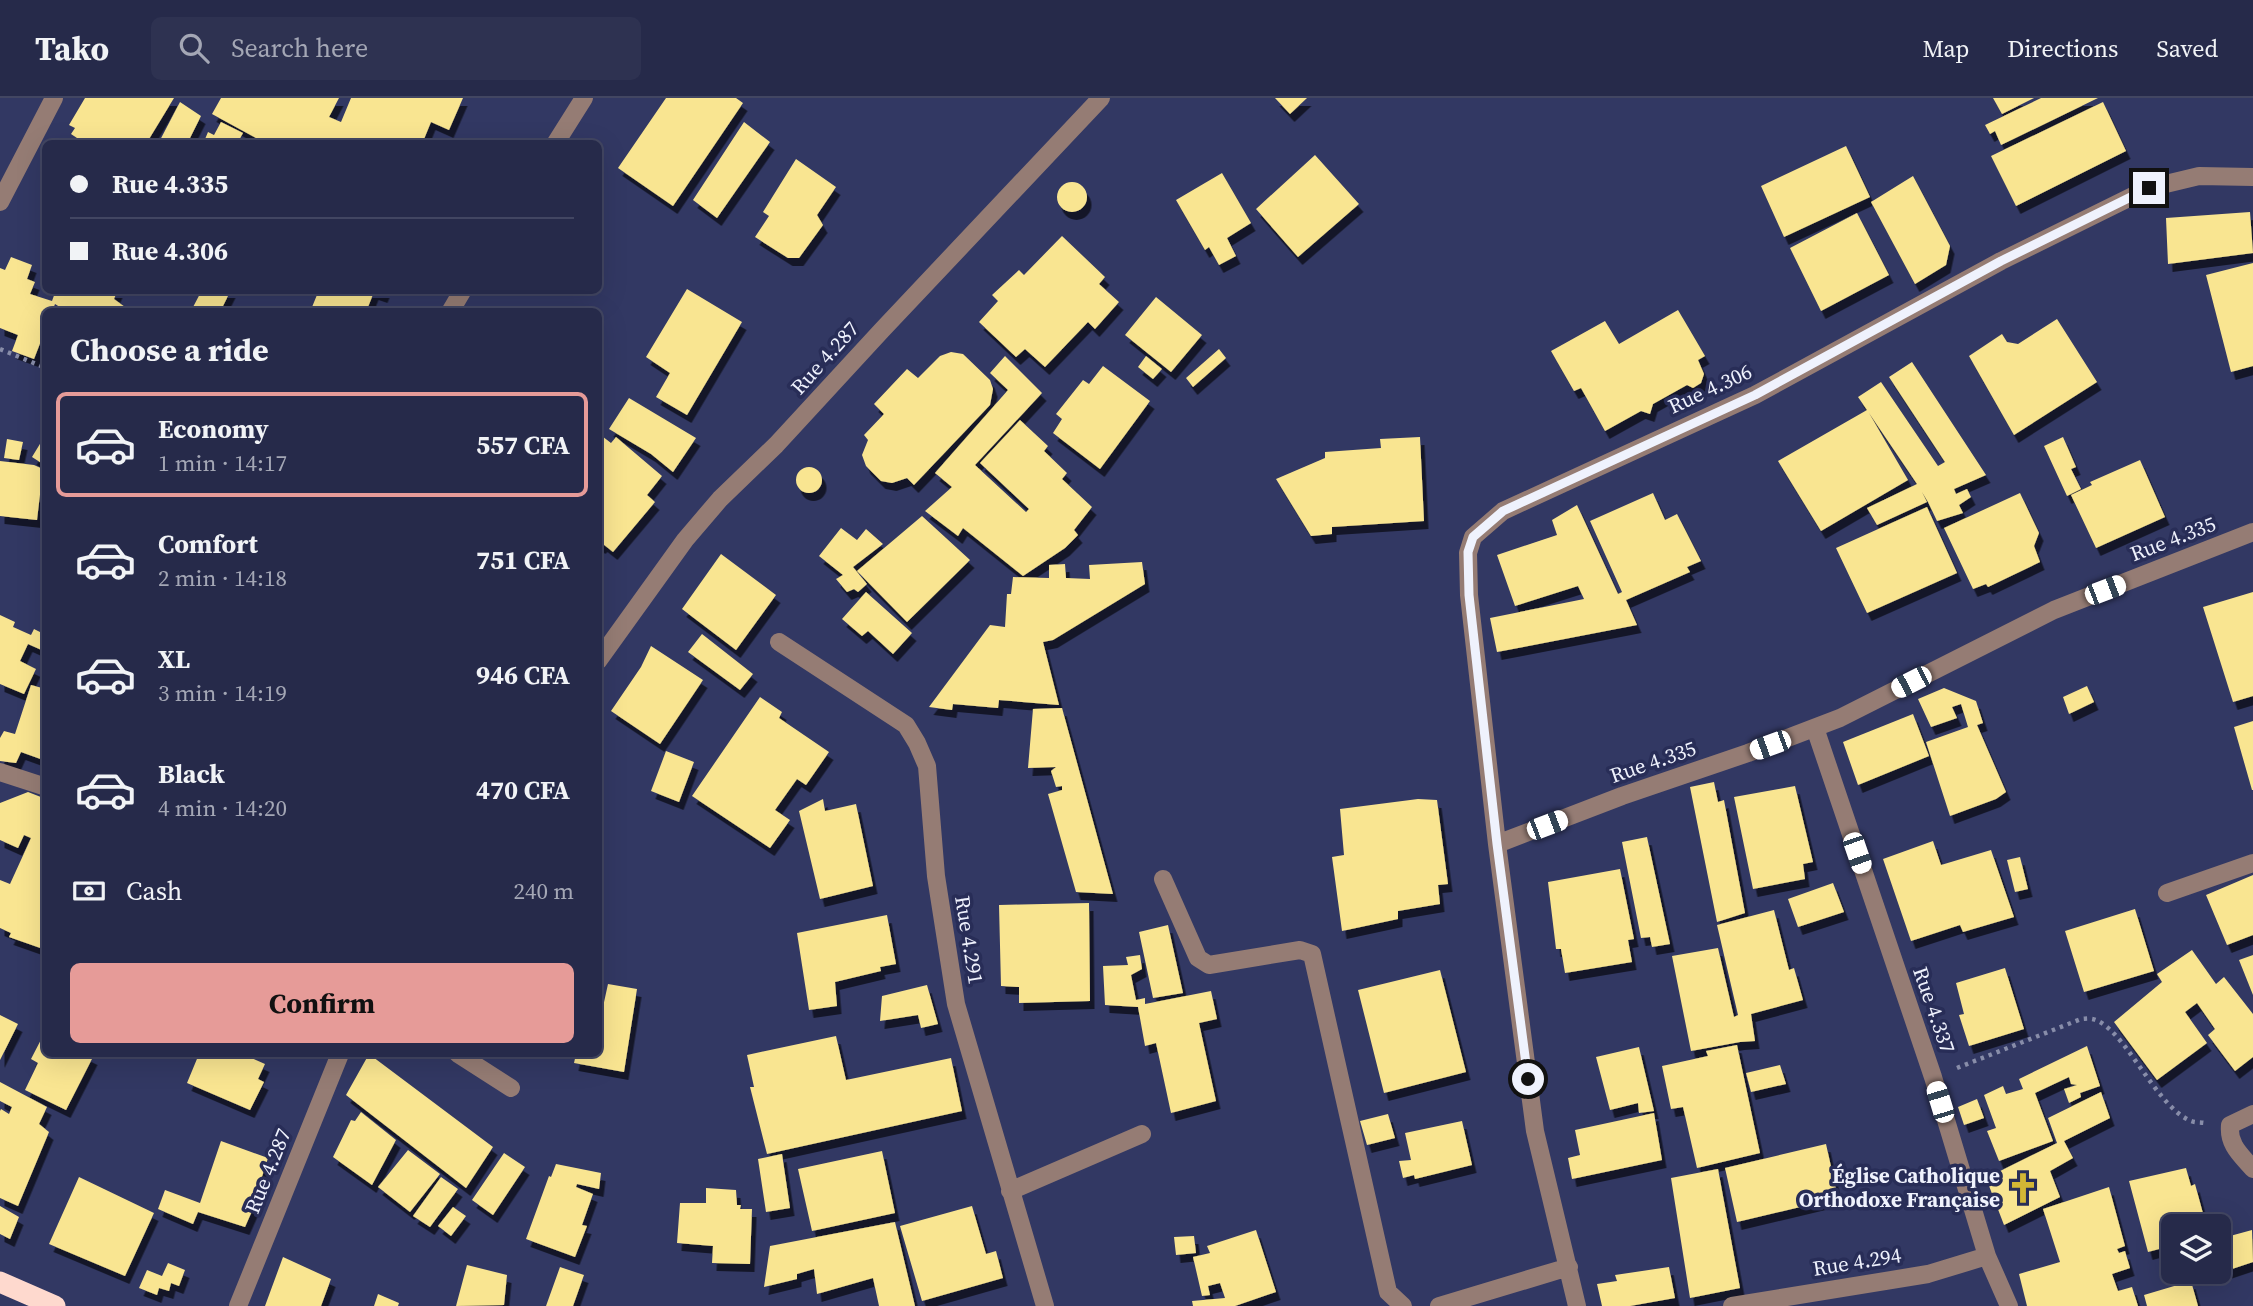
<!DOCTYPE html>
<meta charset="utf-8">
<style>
body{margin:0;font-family:"Source Serif 4",serif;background:#2e3251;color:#f1f3f6;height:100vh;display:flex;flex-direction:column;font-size:26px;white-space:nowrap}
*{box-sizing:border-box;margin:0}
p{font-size:23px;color:#a4a7b5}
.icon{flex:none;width:38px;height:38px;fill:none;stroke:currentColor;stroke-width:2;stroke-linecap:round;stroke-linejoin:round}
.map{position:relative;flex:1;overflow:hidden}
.side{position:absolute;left:42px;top:210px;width:560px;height:749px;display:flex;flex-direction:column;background:#262a4a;border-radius:10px;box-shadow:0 7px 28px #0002,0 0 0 2px #424662}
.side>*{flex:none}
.top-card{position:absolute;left:42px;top:42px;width:560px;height:154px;border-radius:10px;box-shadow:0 7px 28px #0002,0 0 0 2px #424662;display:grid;align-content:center;height:154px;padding:0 28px;background:#262a4a}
.tools{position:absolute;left:2161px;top:1116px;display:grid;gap:14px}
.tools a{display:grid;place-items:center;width:70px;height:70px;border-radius:10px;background:#262a4a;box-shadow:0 7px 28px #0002,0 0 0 2px #424662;font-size:35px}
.end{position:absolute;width:32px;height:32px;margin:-16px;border:9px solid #eff2fd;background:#111;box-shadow:0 0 0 4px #111}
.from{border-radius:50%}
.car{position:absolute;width:21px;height:42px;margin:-21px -10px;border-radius:9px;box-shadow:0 0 5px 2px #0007;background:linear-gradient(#fff 24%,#345 0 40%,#fff 0 76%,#345 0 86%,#fff 0)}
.top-card b{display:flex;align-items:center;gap:24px;height:66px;font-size:26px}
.top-card b+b{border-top:2px solid #424662}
.top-card i{width:18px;height:18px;background:#f1f3f6}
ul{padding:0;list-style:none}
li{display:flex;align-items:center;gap:21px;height:105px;margin:0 14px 10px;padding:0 14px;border:4px solid transparent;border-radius:10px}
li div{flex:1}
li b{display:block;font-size:26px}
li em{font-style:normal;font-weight:700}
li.current{border-color:#e69b98}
li>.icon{width:63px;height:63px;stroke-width:1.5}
h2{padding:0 28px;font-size:32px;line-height:84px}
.pay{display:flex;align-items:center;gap:18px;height:77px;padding:0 28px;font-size:26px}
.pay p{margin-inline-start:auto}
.action{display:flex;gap:14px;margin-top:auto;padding:14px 28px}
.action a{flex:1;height:80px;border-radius:10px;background:#e69b98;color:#111;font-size:28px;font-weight:700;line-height:80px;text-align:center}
header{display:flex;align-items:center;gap:42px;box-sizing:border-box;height:98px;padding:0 35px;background:#262a4a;border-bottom:2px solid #424662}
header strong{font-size:33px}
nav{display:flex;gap:38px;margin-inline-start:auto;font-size:24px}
.search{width:490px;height:63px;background:#2e3251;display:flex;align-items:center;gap:18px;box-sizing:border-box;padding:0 24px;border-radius:10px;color:#a4a7b5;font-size:26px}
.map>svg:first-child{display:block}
.building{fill:#f9e591;filter:url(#shadow)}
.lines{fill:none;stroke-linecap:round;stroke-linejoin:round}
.path{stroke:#888da9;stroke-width:4.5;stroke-dasharray:3.5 5;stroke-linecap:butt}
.minor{stroke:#957c74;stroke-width:18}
.highway{stroke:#fed9ce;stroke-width:21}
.route{stroke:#eff2fd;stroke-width:9}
.labels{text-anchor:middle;stroke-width:7;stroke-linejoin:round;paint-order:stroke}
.street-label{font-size:21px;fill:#eff2fd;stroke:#282d57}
.poi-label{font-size:21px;font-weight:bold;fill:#eff2fd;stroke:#282d57;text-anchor:end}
</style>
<header>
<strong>Tako</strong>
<div class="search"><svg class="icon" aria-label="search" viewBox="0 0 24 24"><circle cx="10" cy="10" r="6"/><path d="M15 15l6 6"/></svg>Search here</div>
<nav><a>Map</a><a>Directions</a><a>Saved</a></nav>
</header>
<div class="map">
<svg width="2253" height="1208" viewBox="0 0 2253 1208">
<defs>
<filter id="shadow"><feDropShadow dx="4.5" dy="8" stdDeviation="0" flood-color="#0009"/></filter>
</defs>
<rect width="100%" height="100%" fill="#323863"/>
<path class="building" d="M85 0H174L146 46H86L71 36 75 30 69 27Z
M221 0H339L329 19 341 24 351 0H463L449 32 431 24 422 46H267L212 16Z
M666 0H736L743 5 673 108 618 70Z
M1275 0H1307L1290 16Z
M1993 0H2034L2002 16Z
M2041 0H2098L2001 47 1995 33 1990 36 1985 27Z
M180 4 201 18 187 46H158Z
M2103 4 2126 53 2016 108 1991 58Z
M221 24 243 35 237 46H203L208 34 214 37Z
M744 24 770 44 717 120 693 102Z
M1846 48 1870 99 1784 139 1761 88Z
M1315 57 1359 106 1298 159 1256 111Z
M796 61 836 89 817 117 823 127 799 160H788L755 139 769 118 763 114Z
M1222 75 1251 125 1227 140 1236 158 1219 167 1209 149 1205 152 1176 102Z
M1913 78 1950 148 1946 167 1915 186 1871 104Z
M1057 99a15 15 0 1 1 30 0a15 15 0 1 1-30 0Z
M2250 114 2253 155 2168 166 2166 120Z
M1857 115 1889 177 1821 213 1790 150Z
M1062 138 1105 179 1099 186 1119 204 1095 231 1088 224 1045 269 1025 251 1016 259 979 224 998 203 992 197 1019 172 1024 177Z
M11 159 32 167 27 181 35 184 30 196 52 203 56 192H118L114 201 132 214H68L55 206 52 214H46V230L34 261 12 253 18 237 0 230V170L5 172Z
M2253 165V268L2231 274 2206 177Z
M687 191 742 224 687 317 656 299 670 275 646 259Z
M202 192H231L220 214H196L192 211Z
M319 192H385L383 197 374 194 366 214H310Z
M1156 199 1202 237 1171 274 1125 237Z
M1678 212 1705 258 1698 262 1704 276 1701 285 1693 290 1687 287 1653 306 1650 316 1641 313 1605 333 1581 290 1574 293 1551 253 1605 223 1619 246Z
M2057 221 2097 284 2014 337 1969 258 2002 236 2007 244 2018 246Z
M1219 251 1226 260 1193 289 1186 280Z
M951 254 963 256 990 282 993 291 990 307 914 387 907 380 892 385 881 383 866 368 862 357 868 342 864 337 884 316 874 306 907 271 918 280 940 258Z
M1005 258 1042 295 975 367 1026 414 1029 411 980 365 1020 322 1048 348 1044 353 1067 375 1062 381 1092 409 1074 432 1078 437 1065 450 1023 478 963 430 958 438 925 413 952 389 935 375 1008 292 990 275Z
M1146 258 1162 271 1153 281 1138 269Z
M1912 264 1986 377 1954 391 1956 396 1967 391 1971 399 1959 407 1963 415 1937 423 1928 404 1922 394 1927 404 1877 427 1867 410 1917 386 1869 315 1908 382 1821 433 1778 363 1867 312 1858 299 1881 284 1938 368 1945 364 1889 279Z
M1103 268 1150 303 1100 371 1053 335 1062 321 1056 316 1083 282 1089 286Z
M629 300 696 340 673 374 651 356 609 331Z
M598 335 611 345 616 339 662 378 647 397 655 404 613 454 603 446 601 448 598 446Z
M46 336V368L32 359Z
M1420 339 1424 423 1332 429V436L1311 438 1276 381 1325 360V354L1381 350 1380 341Z
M2063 339 2076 369 2071 371 2081 391 2067 398 2044 348Z
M7 341 23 344 19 362 4 360Z
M2140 362 2165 419 2096 450 2071 397 2092 387 2090 384Z
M0 363 34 367 43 371 37 422 0 418Z
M796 382a13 13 0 1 1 26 0a13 13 0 1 1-26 0Z
M1653 395 1665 422 1677 416 1701 463 1687 469 1690 474 1626 502 1637 527 1497 554 1490 520 1584 501 1578 488 1515 508 1497 457 1557 437 1552 422 1577 407 1618 496 1622 494 1590 423Z
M2020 395 2039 435 2034 448 2040 464 1988 489 1986 486 1973 491 1944 430Z
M1927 409 1957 475 1867 515 1836 450Z
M922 418 970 462 907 524 857 473Z
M841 430 857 442 866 431 883 446 853 469 867 486 858 494 854 491 847 494 836 481 843 477 819 458Z
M721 456 776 497 736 552 682 511Z
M1142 464 1145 486 1053 542 1043 544 1059 607 999 602 998 610 953 606 952 612 929 609 990 527 1005 529 1007 496H1011L1013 479 1049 480V467L1065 466 1066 480 1090 481 1089 467Z
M866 494 912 535 893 556 868 533 862 538 842 521Z
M2253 494V598L2233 604 2203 509Z
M0 517 15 524 13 529 31 537 34 531 46 537V554L28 546 20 563 36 571 24 596 0 586Z
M702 536 753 576 740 592 688 554Z
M651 548 703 582 660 646 611 613 641 569Z
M31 587 46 591V663L21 654 16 665 0 663V640L4 633 15 636Z
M2087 588 2094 604 2069 616 2063 599Z
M1944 590 1976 603 1983 625 1977 627 2006 694 1996 701 1950 718 1926 644 1968 629 1961 606 1952 609 1957 620 1931 629 1918 601Z
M760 599 782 614 779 620 829 654 806 687 797 681 775 712 790 722 770 750 692 698Z
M1062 610 1113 796 1076 794 1048 696 1062 692V688L1056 689 1051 673 1056 669 1028 670 1033 611Z
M1913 616 1929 658 1858 687 1843 644Z
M2253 623V692H2252L2234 629Z
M666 653 694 664 679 704 651 693Z
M1714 684 1718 704 1724 702 1745 815 1717 824 1690 689Z
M1795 688 1813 764 1803 766 1805 781 1753 791 1734 699Z
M28 694 46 701V852L9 839 11 835 0 830V782L10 786 31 740 24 737 18 750 0 742V705Z
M823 701 825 713 856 706 873 788 820 801 799 713Z
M1418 701 1437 702 1448 786 1438 787 1440 806 1398 813V821L1342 833 1332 759 1344 757 1340 711Z
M1647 739 1670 846 1652 849 1650 839 1641 840 1622 744Z
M1933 743 1941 767 1991 752 2014 819 1963 834 1960 827 1911 843 1883 761Z
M2020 759 2028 791 2015 794 2007 762Z
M1620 771 1634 841 1628 842 1632 864 1565 875 1561 851H1556L1548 784Z
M2253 777V837L2227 847 2206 797Z
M1833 785 1844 814 1798 829 1788 801Z
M1089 805 1090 903 1019 905V889L1001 888 999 807Z
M2135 811 2154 873 2084 894 2065 833Z
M1774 812 1789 872 1794 870 1803 902 1751 916 1755 943 1740 944 1691 953 1672 858 1718 850 1734 919 1738 917 1717 827Z
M887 817 896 866 880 869 881 873 835 884 837 908 809 912 797 835Z
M1168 827 1183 895 1153 900 1139 834Z
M2192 852 2216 886 2224 879 2253 916V959L2235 973 2208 937 2215 931 2197 905 2185 914 2207 945 2157 982 2114 924 2162 884 2157 876Z
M1140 857 1142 871 1131 877 1136 902 1145 900V906L1211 893 1217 921 1199 925 1216 1003 1171 1015 1156 945 1145 948 1138 909 1105 907 1103 868 1128 867 1126 859Z
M2253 857V897L2239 862Z
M2005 870 2024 931 1969 948 1959 917 1964 916 1956 885Z
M1440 872 1466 974 1384 995 1358 892Z
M608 886 637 891 624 974 574 965 576 956H598V918H601Z
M927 887 938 926 921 930 918 917 880 923 882 898Z
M0 917 18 926 0 962Z
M46 932V956H87L93 959 66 1012 25 992 38 965 31 961Z
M836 938 846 982 951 960 962 1013 767 1056 750 989H754L747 957Z
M1737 947 1760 1055 1697 1070 1683 1009 1671 1011 1662 968 1708 958 1706 953Z
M2087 948 2100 988 2080 995 2081 999 2069 1005 2064 991 2077 987 2071 986 2069 979 2035 995 2053 1043 1999 1063 1987 1033 1996 1030 1984 997 2003 988 2006 996 2023 991 2019 981Z
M1639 949 1654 1013 1639 1015 1638 1005 1610 1012 1596 959Z
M199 956H242L265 966 258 981 264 984 250 1012 187 985Z
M369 956 493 1049 466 1090 346 997Z
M1780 967 1786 986 1751 994 1746 975Z
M0 984 47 1009 39 1026 49 1034 18 1108 0 1100V1013L1 1011 9 1016 12 1009 0 1003Z
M2101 994 2110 1020 2064 1043 2073 1060 2050 1073 2060 1099 2004 1127 1986 1080 2057 1045 2048 1020Z
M1977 1001 1984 1020 1964 1027 1958 1009Z
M361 1014 396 1042 372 1087 333 1059 351 1022 355 1023Z
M1654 1015 1662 1062 1572 1081 1568 1060 1580 1057 1575 1032Z
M1388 1016 1395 1040 1367 1047 1360 1023Z
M1462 1023 1472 1067 1415 1081 1414 1077 1403 1080 1399 1063 1411 1062 1405 1035Z
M221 1043 268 1060 260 1085 264 1086 245 1129 198 1114 193 1126 158 1111 165 1092 200 1105Z
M1826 1046 1838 1100 1737 1124 1725 1070Z
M408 1052 440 1076 410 1114 378 1089Z
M882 1053 895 1115 812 1133 798 1071Z
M504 1055 525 1069 493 1117 472 1102Z
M782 1056 790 1110 766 1114 758 1061Z
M556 1066 601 1075 599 1091 577 1086 576 1089 593 1096 582 1127 587 1128 575 1159 526 1141 549 1078 551 1079Z
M2186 1070 2191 1088 2195 1086 2204 1119 2199 1121 2201 1129H2174V1147L2148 1154 2129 1083Z
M1718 1071 1740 1190 1690 1200 1671 1080Z
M79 1079 154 1115 125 1178 49 1146Z
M441 1079 458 1091 430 1129 413 1118Z
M2109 1089 2125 1148 2117 1151 2119 1155 2125 1153 2130 1170 2112 1176 2118 1193 2132 1189 2138 1208H2027L2019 1176 2060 1164 2043 1111Z
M706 1090 736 1092 737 1107H741L740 1111H752L750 1166 712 1165 713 1148 677 1145 680 1105H706Z
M0 1108 19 1119 10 1141 0 1136Z
M972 1108 986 1156 996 1153 1003 1180 922 1203 900 1128Z
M453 1109 466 1118 451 1138 438 1128Z
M895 1124 915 1208H879L873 1180 817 1196 814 1171 797 1176V1181L764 1189 770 1148Z
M1256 1132 1276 1194 1235 1208H1193L1192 1203 1225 1200 1220 1185 1208 1188 1210 1197 1202 1198 1193 1159 1210 1155 1207 1148Z
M2252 1132 2253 1164 2214 1177V1174H2219V1141Z
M1194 1138 1196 1155 1176 1157 1174 1139Z
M283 1159 331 1181 321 1208H265Z
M168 1165 185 1172 179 1188 171 1185 169 1193 159 1190 157 1197 139 1190 147 1172 162 1178Z
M467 1167 507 1177 504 1207 456 1208Z
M560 1169 584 1177 573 1208H546Z
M1669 1169 1675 1200 1630 1208H1602L1597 1186 1617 1183 1615 1177Z
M2191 1183 2198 1208H2147L2144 1197Z
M378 1196 399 1205 398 1208H374Z"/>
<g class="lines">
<path class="path" d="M0 251 46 270
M1957 970 2081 921C2085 921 2088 920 2092 921 2123 927 2154 1006 2189 1022 2194 1025 2200 1024 2205 1025"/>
<path class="minor" d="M555 46 584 0
M0 104 54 0
M450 214 463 192
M779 544 906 627 917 645 927 668 936 778 956 906 1045 1208
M598 563 685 442 720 401 776 347 882 232 1101 0
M1815 630 1933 979 1987 1158 2009 1208
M0 674 46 689
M1497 746 1469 497 1468 455 1473 439 1503 413 1755 297 2001 163 2149 90 2199 78 2253 79
M1163 781 1198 860 1209 867 1300 852 1312 856 1388 1194 1403 1208
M2167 795 2253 765
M458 956 511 990
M2253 1016 2230 1027C2228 1047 2241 1057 2253 1071
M1010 1093 1142 1036
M238 1208 340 956
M1439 1208 1569 1169
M1577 1208 1535 1033 1497 746 1622 698 1748 655 1840 620 2054 512 2253 434
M1732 1208 1928 1176 1987 1158"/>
<path class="highway" d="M0 1184 55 1208"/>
</g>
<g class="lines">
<path class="route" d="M1528 981 1497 746 1469 497 1468 454 1473 439 1503 413 1755 297 2001 163 2149 90"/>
</g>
<defs>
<symbol id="church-bare" viewBox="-9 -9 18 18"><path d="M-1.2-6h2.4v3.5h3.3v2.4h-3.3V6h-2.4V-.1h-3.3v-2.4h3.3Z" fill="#d3b635" stroke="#282d57" stroke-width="2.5" paint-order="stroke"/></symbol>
</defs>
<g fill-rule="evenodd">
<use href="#church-bare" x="2001" y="1068" width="44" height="44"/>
</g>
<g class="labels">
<g class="street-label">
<text transform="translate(825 260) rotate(-48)" y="7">Rue 4.287</text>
<text transform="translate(1710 291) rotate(-25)" y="7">Rue 4.306</text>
<text transform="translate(2173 441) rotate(-21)" y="7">Rue 4.335</text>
<text transform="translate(1653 664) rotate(-19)" y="7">Rue 4.335</text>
<text transform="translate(969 842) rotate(81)" y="7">Rue 4.291</text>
<text transform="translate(1934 912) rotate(71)" y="7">Rue 4.337</text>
<text transform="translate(268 1073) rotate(-68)" y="7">Rue 4.287</text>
<text transform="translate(1857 1164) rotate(-9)" y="7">Rue 4.294</text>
</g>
<g class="poi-label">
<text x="2000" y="1085">Église Catholique<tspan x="2000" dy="24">Orthodoxe Française</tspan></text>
</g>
</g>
</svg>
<div class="tools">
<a><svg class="icon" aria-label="layers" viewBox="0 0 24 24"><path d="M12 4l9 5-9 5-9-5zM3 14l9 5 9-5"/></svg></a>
</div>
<i class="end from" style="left:1528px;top:981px"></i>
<i class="end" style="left:2149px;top:90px"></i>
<i class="car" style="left:2105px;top:492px;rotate:69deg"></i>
<i class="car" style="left:1911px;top:584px;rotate:243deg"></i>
<i class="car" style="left:1770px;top:647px;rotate:250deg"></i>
<i class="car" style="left:1547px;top:727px;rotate:69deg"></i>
<i class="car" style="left:1857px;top:755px;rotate:161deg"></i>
<i class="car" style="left:1940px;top:1004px;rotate:343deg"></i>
<div class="top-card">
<b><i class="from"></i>Rue 4.335</b>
<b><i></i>Rue 4.306</b>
</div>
<section class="side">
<h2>Choose a ride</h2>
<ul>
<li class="current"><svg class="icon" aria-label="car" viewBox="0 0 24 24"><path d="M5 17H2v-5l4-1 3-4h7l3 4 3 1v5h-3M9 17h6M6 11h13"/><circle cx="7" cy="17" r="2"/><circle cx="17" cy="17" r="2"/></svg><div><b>Economy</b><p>1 min · 14:17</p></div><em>557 CFA</em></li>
<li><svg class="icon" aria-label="car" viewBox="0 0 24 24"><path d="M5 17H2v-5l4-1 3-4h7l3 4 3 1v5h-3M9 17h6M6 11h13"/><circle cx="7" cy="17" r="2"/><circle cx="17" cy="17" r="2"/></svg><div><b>Comfort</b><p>2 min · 14:18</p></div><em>751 CFA</em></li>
<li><svg class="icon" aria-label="car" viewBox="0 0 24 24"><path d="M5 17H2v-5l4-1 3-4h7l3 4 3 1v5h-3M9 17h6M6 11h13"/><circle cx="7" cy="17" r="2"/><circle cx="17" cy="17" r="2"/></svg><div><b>XL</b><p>3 min · 14:19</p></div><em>946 CFA</em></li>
<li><svg class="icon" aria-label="car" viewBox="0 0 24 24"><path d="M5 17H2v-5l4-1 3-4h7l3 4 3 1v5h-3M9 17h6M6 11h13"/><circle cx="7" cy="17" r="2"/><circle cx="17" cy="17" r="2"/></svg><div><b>Black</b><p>4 min · 14:20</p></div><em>470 CFA</em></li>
</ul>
<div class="pay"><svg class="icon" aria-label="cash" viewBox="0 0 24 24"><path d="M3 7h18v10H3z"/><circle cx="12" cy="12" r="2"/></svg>Cash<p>240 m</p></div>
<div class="action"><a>Confirm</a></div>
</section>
</div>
